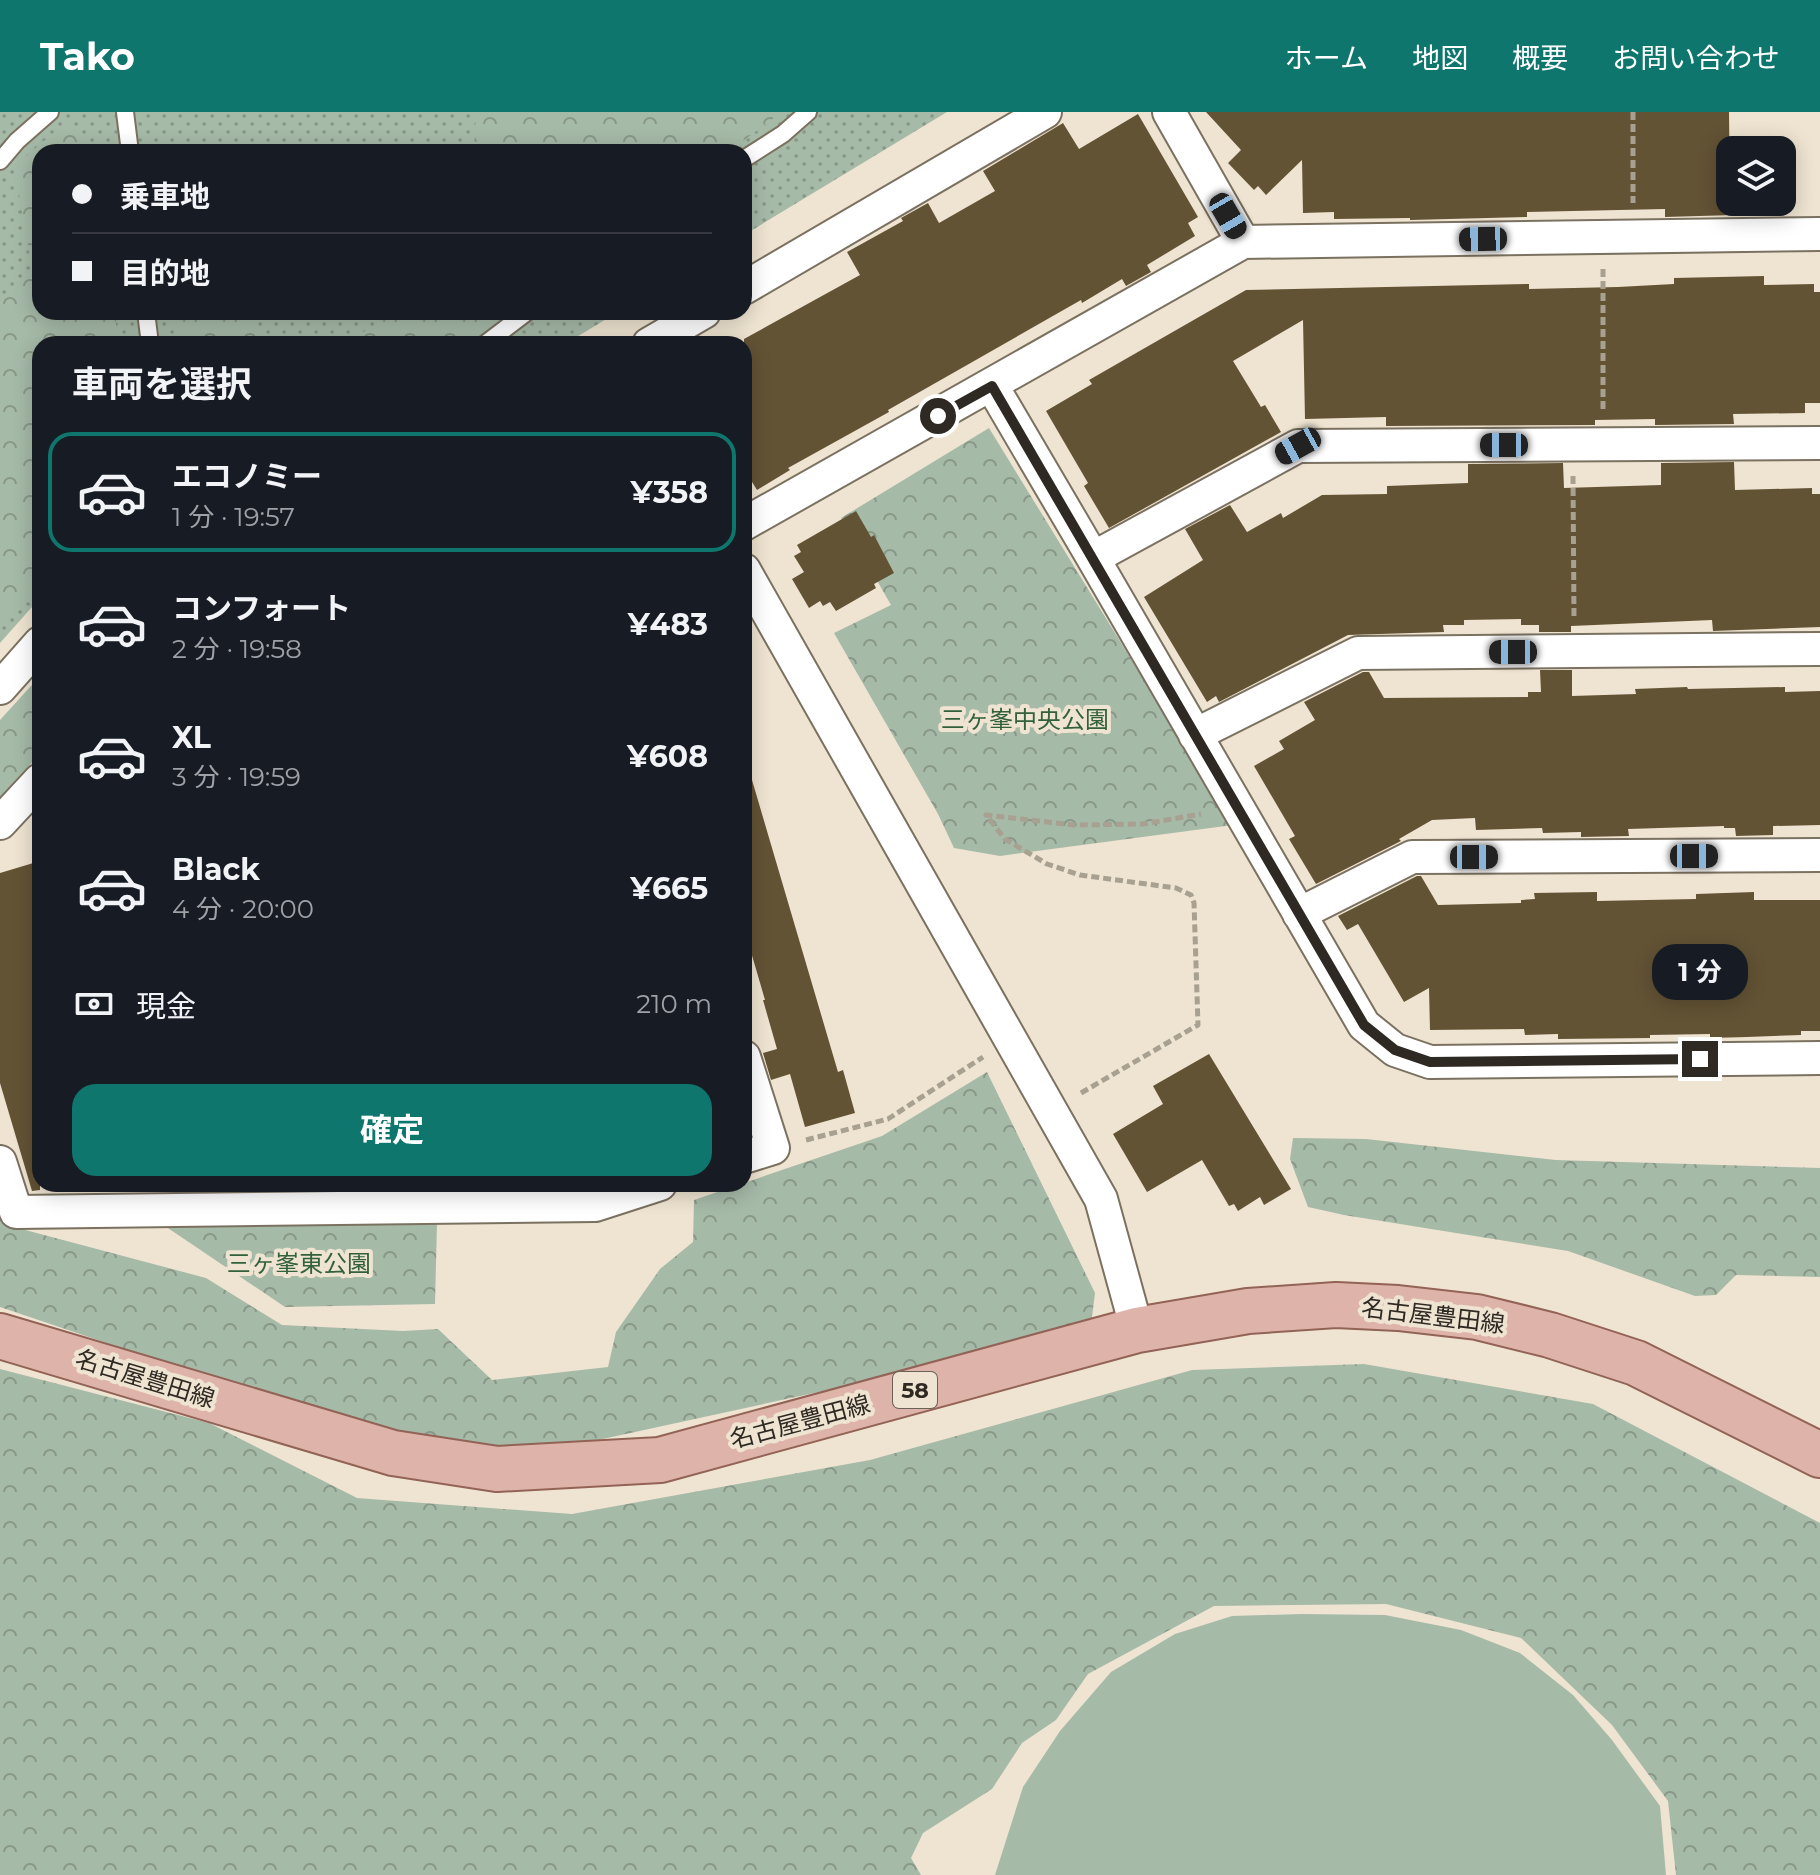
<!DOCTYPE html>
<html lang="ja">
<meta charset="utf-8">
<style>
body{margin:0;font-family:Montserrat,"Noto Sans JP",sans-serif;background:#242831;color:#f1f3f6;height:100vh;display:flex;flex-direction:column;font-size:30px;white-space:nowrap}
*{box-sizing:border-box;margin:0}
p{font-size:26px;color:#9ea1a6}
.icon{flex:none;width:44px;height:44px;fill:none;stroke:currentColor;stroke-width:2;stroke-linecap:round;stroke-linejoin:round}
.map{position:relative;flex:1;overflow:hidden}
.side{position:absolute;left:32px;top:224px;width:720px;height:856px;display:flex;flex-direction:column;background:#171b24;border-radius:24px;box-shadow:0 4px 20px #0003}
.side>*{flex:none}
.guide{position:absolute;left:32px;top:32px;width:720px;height:176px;border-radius:24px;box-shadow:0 4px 20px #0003;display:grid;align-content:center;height:176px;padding:0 40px;background:#171b24}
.fabs{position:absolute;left:1716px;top:24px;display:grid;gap:16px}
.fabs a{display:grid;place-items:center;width:80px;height:80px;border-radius:16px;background:#171b24;box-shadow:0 4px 20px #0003;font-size:40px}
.end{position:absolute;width:36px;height:36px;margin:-18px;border:10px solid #2e2a23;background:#fff;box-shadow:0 0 0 4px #fff}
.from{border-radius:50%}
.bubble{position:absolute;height:56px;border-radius:24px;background:#171b24;box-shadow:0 4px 20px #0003;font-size:26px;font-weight:700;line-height:56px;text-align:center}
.car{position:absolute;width:24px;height:48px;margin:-24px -12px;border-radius:10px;box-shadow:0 0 6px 2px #0007;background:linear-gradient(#222 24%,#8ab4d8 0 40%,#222 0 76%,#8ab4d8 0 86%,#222 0)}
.guide b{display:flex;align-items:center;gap:28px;height:76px;font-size:30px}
.guide b+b{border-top:2px solid #363941}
.guide i{width:20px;height:20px;background:#f1f3f6}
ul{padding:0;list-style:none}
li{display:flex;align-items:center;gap:24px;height:120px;margin:0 16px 12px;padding:0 24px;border:4px solid transparent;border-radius:24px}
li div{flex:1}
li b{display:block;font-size:30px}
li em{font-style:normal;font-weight:700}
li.on{border-color:#0f766e}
li>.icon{width:72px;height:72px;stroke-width:1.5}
h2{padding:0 40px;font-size:36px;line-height:96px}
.pay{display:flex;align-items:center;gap:20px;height:88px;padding:0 40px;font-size:30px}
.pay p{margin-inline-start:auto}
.cta{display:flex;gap:16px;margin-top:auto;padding:16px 40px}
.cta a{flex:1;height:92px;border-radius:24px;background:#0f766e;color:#fff;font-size:32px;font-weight:700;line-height:92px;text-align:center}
header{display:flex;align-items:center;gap:48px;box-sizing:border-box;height:112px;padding:0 40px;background:#0f766e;color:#fff}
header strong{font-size:38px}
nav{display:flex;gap:44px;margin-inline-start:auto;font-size:28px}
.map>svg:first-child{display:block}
.grass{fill:url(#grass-dots)}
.forest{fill:url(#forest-crowns)}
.garden{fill:#a6baa8}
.building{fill:#635335}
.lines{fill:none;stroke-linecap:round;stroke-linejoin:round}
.lane-casing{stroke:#7b7160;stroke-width:20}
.street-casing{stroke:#7b7160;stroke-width:36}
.primary-casing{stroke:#926356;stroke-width:48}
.path{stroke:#a8a091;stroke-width:5;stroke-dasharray:8 4;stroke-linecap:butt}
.lane{stroke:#fff;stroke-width:16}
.street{stroke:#fff;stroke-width:32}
.primary{stroke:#deb4aa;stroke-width:44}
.route{stroke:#2e2a23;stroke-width:10}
.labels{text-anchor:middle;stroke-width:8;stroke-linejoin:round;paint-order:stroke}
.shield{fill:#efe4d1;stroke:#686257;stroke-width:2}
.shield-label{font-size:22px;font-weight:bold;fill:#2e2a23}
.park-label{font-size:24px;fill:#33613c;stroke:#efe4d1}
.street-label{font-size:24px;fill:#2e2a23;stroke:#efe4d1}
</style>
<header>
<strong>Tako</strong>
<nav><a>ホーム</a><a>地図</a><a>概要</a><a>お問い合わせ</a></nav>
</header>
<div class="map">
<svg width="1820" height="1763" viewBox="0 0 1820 1763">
<defs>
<pattern id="grass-dots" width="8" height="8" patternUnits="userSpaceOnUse" patternTransform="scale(2)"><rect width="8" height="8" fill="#a6baa8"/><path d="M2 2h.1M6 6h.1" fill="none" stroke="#889788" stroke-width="1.8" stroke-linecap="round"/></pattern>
<pattern id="forest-crowns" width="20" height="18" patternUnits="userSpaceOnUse" patternTransform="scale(2)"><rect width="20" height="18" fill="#a6baa8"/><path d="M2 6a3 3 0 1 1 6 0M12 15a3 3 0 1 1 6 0" fill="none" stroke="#889788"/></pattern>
</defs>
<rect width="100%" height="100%" fill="#efe4d1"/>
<path class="grass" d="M0 0H947L744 123V40H40V200H618L565 232H40V486L0 531Z"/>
<path class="forest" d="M478 0H782L728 40H477L474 18Z
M66 10 82 22 73 40H40V200H116V232H40V467L0 511V192L32 157 18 76V51Z
M176 200H249L257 232H179Z
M391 200H511L468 232H313L374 217Z
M989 316 1233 713 1000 744 954 736 938 702 834 521 891 493 841 406Z
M40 564V642L0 685V608Z
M987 960 1095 1181 1090 1221 598 1328 520 1334 440 1332 343 1311 0 1195V1095L14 1115 206 1166 282 1213 403 1219 438 1217 492 1268 608 1255 616 1220 660 1157 693 1130 694 1088 882 1024Z
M1293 1026 1366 1027 1556 1048 1820 1056V1165L1736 1163 1716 1183 1695 1184 1568 1139 1344 1103 1308 1095 1290 1047Z
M153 1106 437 1111 435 1192 285 1195Z
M1364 1252 1593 1292 1820 1411V1763H1676L1668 1689 1612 1613 1521 1526 1386 1492 1214 1494 1088 1562 1056 1608 1022 1631 992 1677 923 1721 911 1746 921 1763H0V1257L209 1311 357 1386 572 1402 870 1348 1192 1258Z"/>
<path class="garden" d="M1301 1502 1385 1503 1461 1518 1520 1541 1573 1583 1612 1628 1660 1694 1666 1763H995L1023 1675 1060 1619 1111 1560 1175 1522 1232 1504Z"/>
<path class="building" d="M1206 0H1729L1730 90H1733L1734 103 1665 105V97L1527 100V105L1410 108V106L1334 107V100L1303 101 1302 48 1266 83 1258 74 1254 78 1228 51 1241 38Z
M1138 2 1198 105 1188 111 1195 124 1147 153 1151 160 1126 174 1122 167 1082 191 1081 188 888 298 889 300 788 356 790 358 757 378 744 357V227L860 163 847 140 903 109 901 106 928 91 939 111 995 79 983 59 1063 11 1079 37Z
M1764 164V173L1814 172V180H1820V291H1805V301L1733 302 1734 312 1655 313V307L1595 308V313L1386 314V305L1305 307 1303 208 1233 249 1261 295 1265 293 1281 320 1109 416 1084 374 1088 371 1046 299 1092 272 1089 268 1246 178 1529 172V177L1618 175 1674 172V166Z
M1734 350 1735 378 1812 376V382H1820V515L1713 519 1712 508 1571 514V520H1539V513H1521V507L1464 508V513H1443L1444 520 1348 523 1219 590 1216 584 1207 590 1144 485 1203 448 1185 417 1230 393 1247 420 1281 401 1283 406 1322 383 1387 382V374L1468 371V352L1563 351 1564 376 1661 373V351Z
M856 399 871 425 874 423 894 461 874 472 876 476 836 499 830 490 823 494 820 489 809 496 792 467 804 460 794 444 801 440 797 433Z
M1540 558H1572V584L1636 582 1635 577 1687 575 1688 577 1785 575V580L1820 579V713L1773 714V723L1736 724 1735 716H1724V714L1628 717 1629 724 1581 725V720L1543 721 1542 716 1476 718 1475 706 1432 708 1399 727 1401 729 1316 772 1289 727 1295 724 1254 654 1284 637 1279 629 1315 608 1304 590 1363 560H1369L1384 586 1528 585V580H1541Z
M752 668 838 960 843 958 855 1001 805 1015 790 962 771 968 763 941 777 937 763 888H765L744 816V669Z
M40 749V1078L32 1079 0 971V761Z
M1417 764H1421L1438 793 1521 791V788L1535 787 1534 781 1597 780V789L1696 787V782L1754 780V788H1820V919H1801V923L1747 925 1710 926V922L1650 923V926L1558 927V922L1525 923 1524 917 1430 918 1429 876 1404 890 1358 812 1347 818 1338 804Z
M1209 942 1291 1077 1264 1093 1260 1085 1238 1099 1234 1092 1229 1094 1202 1048 1147 1080 1113 1022 1163 992 1153 974Z"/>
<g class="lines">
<defs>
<path id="lane" d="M125 0 130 40
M744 47 783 22 808 0
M0 49 17 29 50 0
M146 200 150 232
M485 232 527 200"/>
<path id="street" d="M1169 0 1243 130
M744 176 1045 0
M649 232 704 200
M992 274 1093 446 1298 334 1820 331
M744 412 1243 130 1820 122
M1093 446 1364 913 1395 938 1430 950 1820 946
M744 458 1101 1087 1137 1218
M0 576 40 531
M1195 623 1358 541 1820 537
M0 711 40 668
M1299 802 1412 745 1820 743
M744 945 773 1036 744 1045
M0 1050 16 1100 595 1093 660 1072"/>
<path id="primary" d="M0 1224 393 1341 497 1357 660 1348 1137 1218 1248 1199 1336 1193 1398 1196 1477 1205 1550 1223 1636 1251 1820 1343"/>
</defs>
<use href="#lane" class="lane-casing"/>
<use href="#street" class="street-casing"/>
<use href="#primary" class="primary-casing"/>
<path class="path" d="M1633 0V91
M1603 157V299
M1573 364 1574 506
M1081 981 1198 913 1194 791 1191 783 1176 776 1080 763 1047 752 1005 727 986 703 1074 713 1143 712 1201 702
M806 1028 888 1007 983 945"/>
<use href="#lane" class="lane"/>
<use href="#street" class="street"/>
<use href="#primary" class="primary"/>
</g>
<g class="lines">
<path class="route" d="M938 304 992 274 1364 913 1395 938 1430 950 1700 947"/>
</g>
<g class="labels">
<rect class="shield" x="893" y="1260" width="44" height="36" rx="6"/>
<g class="shield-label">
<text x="915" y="1286">58</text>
</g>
<g class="park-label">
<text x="1025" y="616">三ヶ峯中央公園</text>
<text x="299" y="1160">三ヶ峯東公園</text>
</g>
<g class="street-label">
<text transform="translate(1433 1204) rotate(7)" y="8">名古屋豊田線</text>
<text transform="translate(145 1267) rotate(17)" y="8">名古屋豊田線</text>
<text transform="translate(800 1310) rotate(-15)" y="8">名古屋豊田線</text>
</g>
</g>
</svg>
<div class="fabs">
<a><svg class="icon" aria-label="layers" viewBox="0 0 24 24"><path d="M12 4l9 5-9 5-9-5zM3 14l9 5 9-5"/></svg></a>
</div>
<i class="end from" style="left:938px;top:304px"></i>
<i class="end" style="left:1700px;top:947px"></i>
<div class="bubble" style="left:1652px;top:832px;width:96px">1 分</div>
<i class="car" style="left:1228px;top:104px;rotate:150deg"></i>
<i class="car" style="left:1483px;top:127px;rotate:269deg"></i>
<i class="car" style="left:1504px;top:333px;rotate:270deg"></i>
<i class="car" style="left:1298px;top:334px;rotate:241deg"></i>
<i class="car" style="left:1513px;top:540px;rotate:270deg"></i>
<i class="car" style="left:1694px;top:744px;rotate:90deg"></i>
<i class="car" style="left:1474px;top:745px;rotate:90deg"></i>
<div class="guide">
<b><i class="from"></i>乗車地</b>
<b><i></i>目的地</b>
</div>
<section class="side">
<h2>車両を選択</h2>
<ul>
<li class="on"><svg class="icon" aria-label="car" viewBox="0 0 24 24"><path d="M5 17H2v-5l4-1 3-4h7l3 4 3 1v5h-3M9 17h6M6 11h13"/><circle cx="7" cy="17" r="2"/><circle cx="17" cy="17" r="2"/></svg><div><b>エコノミー</b><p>1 分 · 19:57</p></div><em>¥358</em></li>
<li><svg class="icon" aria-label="car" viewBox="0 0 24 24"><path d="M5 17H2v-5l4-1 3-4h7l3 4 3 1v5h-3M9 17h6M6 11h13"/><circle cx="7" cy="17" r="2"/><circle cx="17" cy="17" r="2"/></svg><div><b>コンフォート</b><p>2 分 · 19:58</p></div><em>¥483</em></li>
<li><svg class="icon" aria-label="car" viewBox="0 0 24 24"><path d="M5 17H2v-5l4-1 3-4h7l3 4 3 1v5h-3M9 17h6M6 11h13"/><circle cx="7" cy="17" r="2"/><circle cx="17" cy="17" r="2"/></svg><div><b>XL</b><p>3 分 · 19:59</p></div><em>¥608</em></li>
<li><svg class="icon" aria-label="car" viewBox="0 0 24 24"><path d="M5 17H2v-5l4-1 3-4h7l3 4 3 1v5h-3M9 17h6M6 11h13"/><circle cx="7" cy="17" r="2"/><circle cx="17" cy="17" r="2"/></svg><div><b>Black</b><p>4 分 · 20:00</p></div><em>¥665</em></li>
</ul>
<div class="pay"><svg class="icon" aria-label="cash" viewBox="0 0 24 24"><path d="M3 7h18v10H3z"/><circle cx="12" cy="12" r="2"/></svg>現金<p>210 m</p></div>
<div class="cta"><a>確定</a></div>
</section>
</div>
